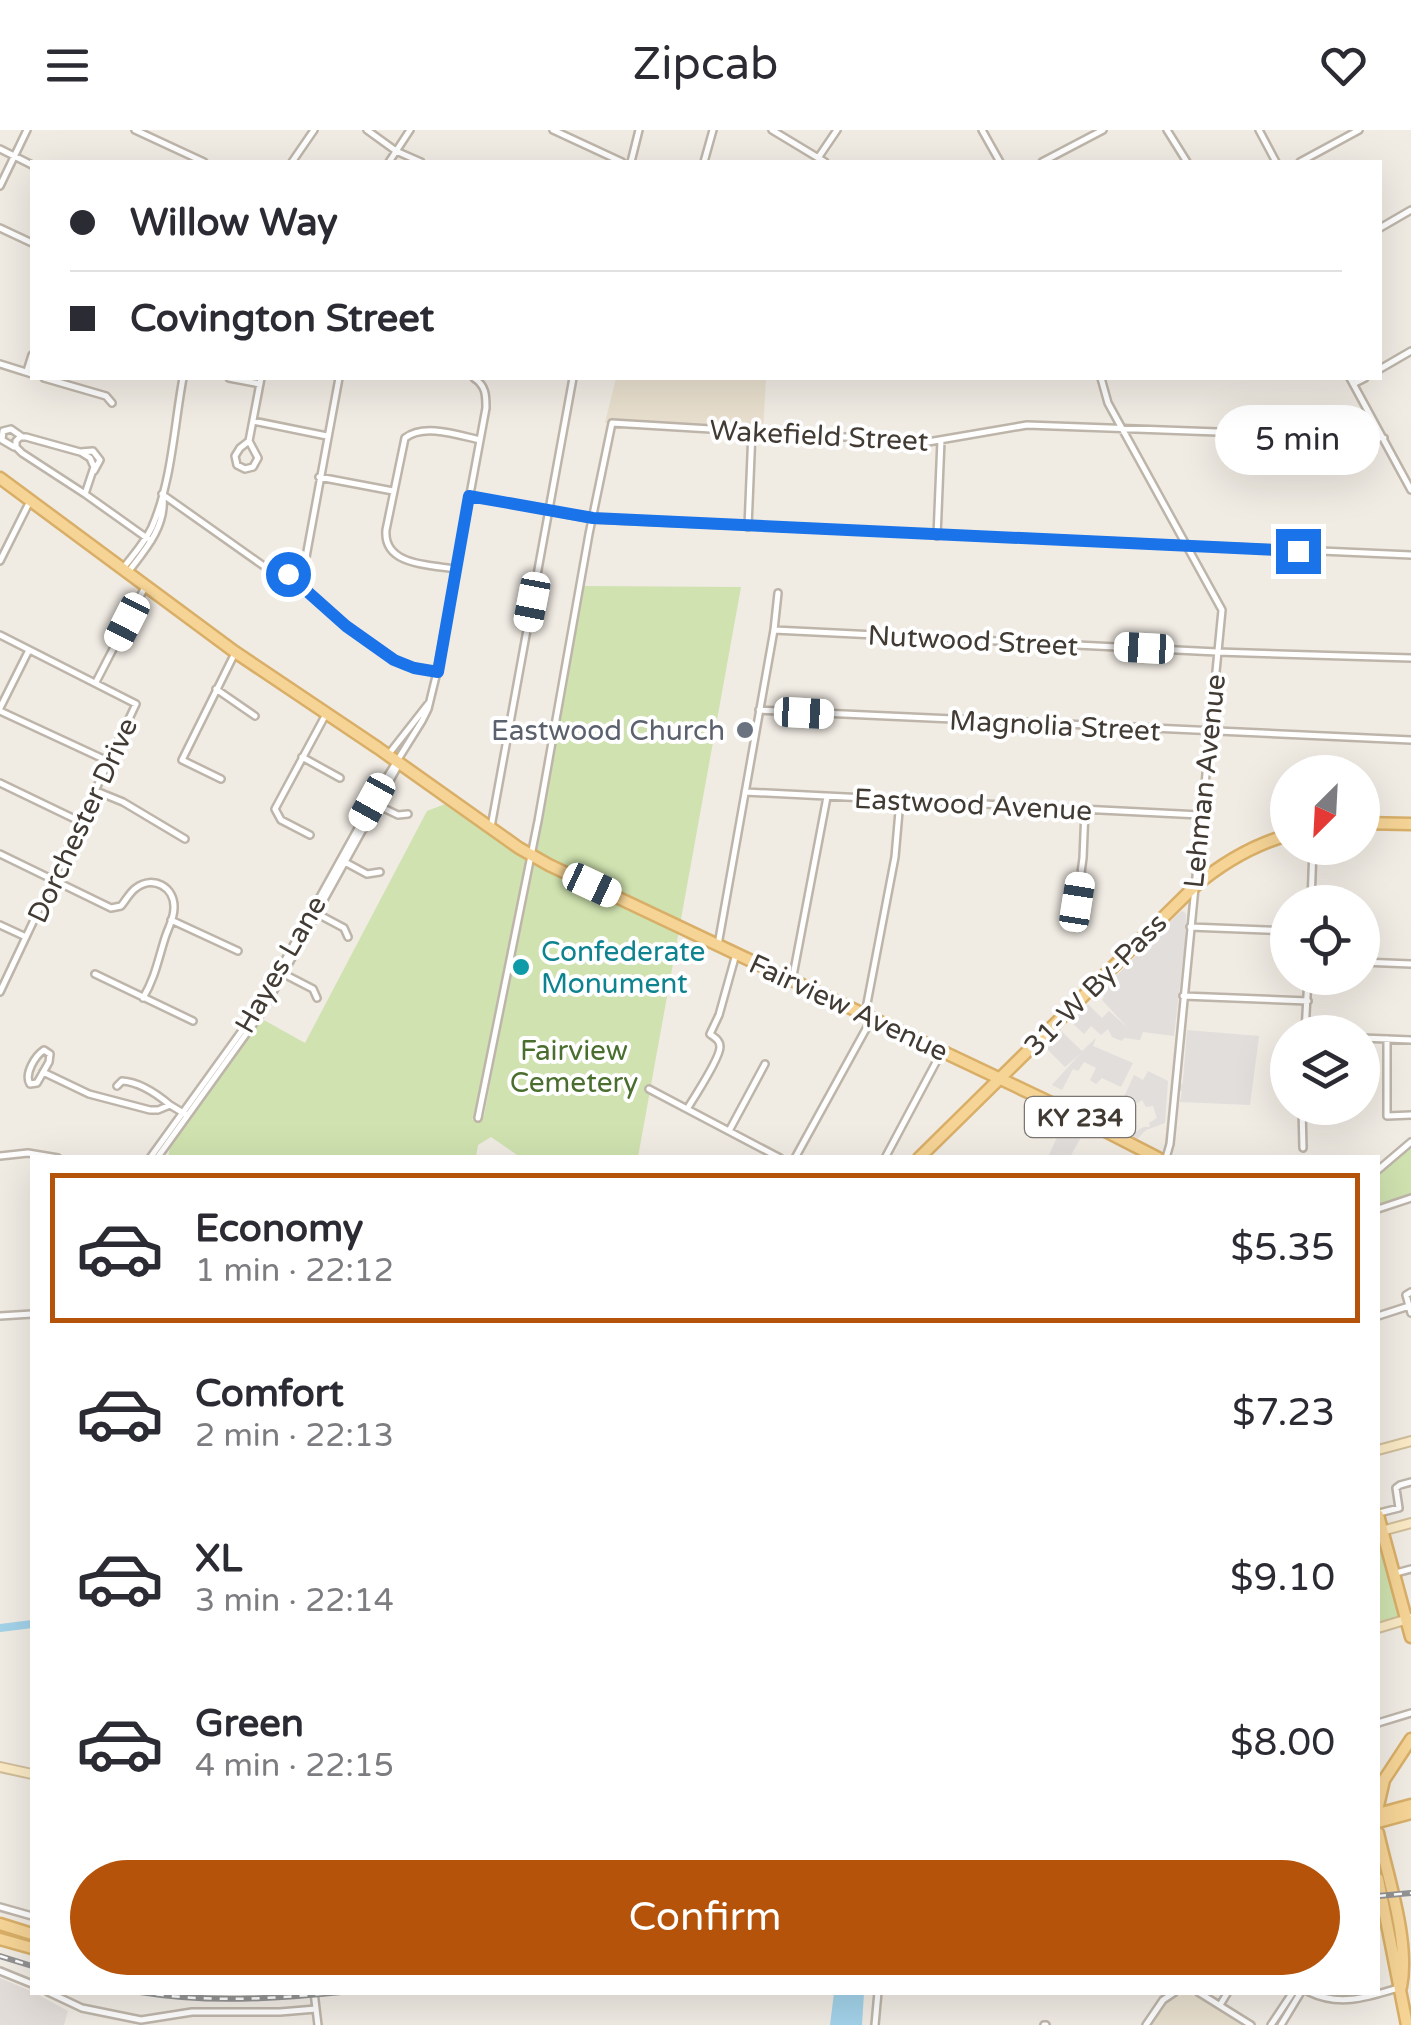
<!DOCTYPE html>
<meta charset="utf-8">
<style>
body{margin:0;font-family:"Varela Round",sans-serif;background:#f7f7f7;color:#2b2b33;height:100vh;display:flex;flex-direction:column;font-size:38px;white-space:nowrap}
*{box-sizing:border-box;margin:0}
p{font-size:32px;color:#7c7c81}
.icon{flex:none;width:55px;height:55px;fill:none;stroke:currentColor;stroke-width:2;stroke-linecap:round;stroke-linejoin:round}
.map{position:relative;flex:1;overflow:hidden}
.drawer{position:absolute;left:30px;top:1025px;width:1350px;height:840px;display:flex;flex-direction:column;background:#fff;border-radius:0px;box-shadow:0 10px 40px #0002}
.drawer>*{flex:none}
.hud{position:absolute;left:30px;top:30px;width:1352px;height:220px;border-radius:0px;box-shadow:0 10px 40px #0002;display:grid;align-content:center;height:220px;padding:0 40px;background:#fff}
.needle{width:65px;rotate:204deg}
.controls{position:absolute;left:1270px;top:625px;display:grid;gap:20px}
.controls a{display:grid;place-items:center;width:110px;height:110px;border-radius:50%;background:#fff;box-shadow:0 10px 40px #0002;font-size:50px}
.end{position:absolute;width:45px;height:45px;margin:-22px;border:12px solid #1a73e8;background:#fff;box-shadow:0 0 0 5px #fff}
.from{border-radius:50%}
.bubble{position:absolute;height:70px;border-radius:35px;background:#fff;box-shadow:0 10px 40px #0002;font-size:32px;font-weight:600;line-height:70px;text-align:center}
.car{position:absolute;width:30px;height:60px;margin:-30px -15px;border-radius:12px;box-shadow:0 0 8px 2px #0007;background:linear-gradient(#fff 24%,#345 0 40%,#fff 0 76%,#345 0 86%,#fff 0)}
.hud b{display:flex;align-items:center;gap:35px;height:95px;font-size:38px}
.hud b+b{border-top:2px solid #e1e1e2}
.hud i{width:25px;height:25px;background:#2b2b33}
ul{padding:18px 0 0;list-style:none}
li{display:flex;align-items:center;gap:30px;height:150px;margin:0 20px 15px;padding:0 20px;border:5px solid transparent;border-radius:0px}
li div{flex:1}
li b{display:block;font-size:38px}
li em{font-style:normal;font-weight:600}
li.on{border-color:#b45309}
li>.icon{width:90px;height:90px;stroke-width:1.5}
.primary-button{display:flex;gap:20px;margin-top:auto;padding:20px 40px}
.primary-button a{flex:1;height:115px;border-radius:60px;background:#b45309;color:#fff;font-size:40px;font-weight:600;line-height:115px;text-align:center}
header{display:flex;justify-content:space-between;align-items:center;height:130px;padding:0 40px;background:#fff;font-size:45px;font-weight:600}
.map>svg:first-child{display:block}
.industrial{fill:#e2ddd8}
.education{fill:#e8dfce}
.green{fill:#cfe2af}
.parking{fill:#e1dedc}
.water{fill:#a3d2e9}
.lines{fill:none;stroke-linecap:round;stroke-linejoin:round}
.river{stroke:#a3d2e9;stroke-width:8}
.street-casing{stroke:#beb5aa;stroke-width:10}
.secondary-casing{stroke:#d0bd99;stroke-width:12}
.primary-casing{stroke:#d9af68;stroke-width:15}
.street{stroke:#fff;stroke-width:5}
.secondary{stroke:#fae9c4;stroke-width:8}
.primary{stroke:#f6d496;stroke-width:10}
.rail-casing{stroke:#939393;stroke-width:6}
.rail{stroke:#fff;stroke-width:2.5;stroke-dasharray:8;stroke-linecap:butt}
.route{stroke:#1a73e8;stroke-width:12}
.worship-dot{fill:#6b7280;stroke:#fff;stroke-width:4}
.culture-dot{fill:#0f9aa8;stroke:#fff;stroke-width:4}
.labels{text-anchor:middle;stroke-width:8;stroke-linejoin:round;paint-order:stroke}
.shield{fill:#fff;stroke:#7b7671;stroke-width:2.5}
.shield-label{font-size:25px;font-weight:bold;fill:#423b34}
.street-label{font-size:28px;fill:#423b34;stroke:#fff}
.worship-label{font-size:28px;fill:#5b616d;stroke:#fff;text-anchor:end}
.culture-label{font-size:28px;fill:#0d838f;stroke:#fff;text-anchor:start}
.park-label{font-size:28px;fill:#4a6e2d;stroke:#fff}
</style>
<header><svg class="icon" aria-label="menu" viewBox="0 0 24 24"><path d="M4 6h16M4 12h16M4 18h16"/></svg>Zipcab<svg class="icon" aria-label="heart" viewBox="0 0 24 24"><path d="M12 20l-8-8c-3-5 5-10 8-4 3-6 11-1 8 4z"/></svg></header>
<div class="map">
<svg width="1411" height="1895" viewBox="0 0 1411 1895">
<rect width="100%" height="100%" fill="#f0ebe3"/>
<path class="industrial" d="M0 1848 35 1863 68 1881 64 1895H0Z"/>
<path class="education" d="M616 248H766L763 302 605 293Z
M1181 1865H1191L1202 1868 1241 1895H1152L1166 1873Z"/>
<path class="green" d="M583 456 741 457 638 1027H520L491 1007 478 1015 476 1027 168 1028 170 1016 262 889 305 913 427 681 453 671 531 725 476 981 472 990 484 986Z
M1411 1018V1065L1378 1077V1045Z
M1378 1402 1406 1490 1378 1498Z"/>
<path class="parking" d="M1183 781 1186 784 1185 813 1174 906 1143 902 1140 910 1124 908 1122 911 1112 907 1108 899 1101 905 1091 896 1084 904 1070 891 1088 874 1102 888 1109 881 1128 898 1102 870 1104 867 1100 862 1180 782Z
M1060 900 1082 921 1096 908 1093 916 1133 933 1121 957 1102 948 1096 954 1090 950 1096 938 1084 932 1078 941 1073 939 1062 960 1052 955 1080 924 1065 937 1044 916Z
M1187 900 1259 906 1250 975 1180 972 1182 961 1178 960V954H1182L1183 951Z
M1148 941 1168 951 1165 993 1146 1000 1137 1009 1129 1005 1131 998 1134 1002 1144 997H1150L1149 993 1157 988 1153 976 1146 977 1142 970 1136 974 1133 971 1115 996 1079 978 1089 970 1108 980H1118L1134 945 1143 950Z
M1066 988 1081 997 1080 1003 1084 1002 1070 1027H1048Z"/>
<path class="water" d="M834 1863H864L862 1895H830Z"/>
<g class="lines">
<path class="river" d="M0 1498 32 1494"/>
<defs>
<path id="street" d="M135 0 204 32
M367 0 396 21 421 32
M553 0 622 32
M772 0 825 32
M982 0 1000 32
M1167 0 1187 32
M1259 0 1276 32
M0 19 32 35
M818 28 837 0
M292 32 314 0
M389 32 410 0
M631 32 639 0
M704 32 713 0
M1042 32 1103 0
M1300 32 1359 0
M0 56 27 0
M0 98 32 113
M1380 98 1411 80
M0 234 32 244
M1380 239 1411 221
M27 241 32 225
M44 248 106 266 112 273
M229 248 260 254
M1101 248 1108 273 1119 293 1222 480 1170 1014 1166 1028
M1350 248 1411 360
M1353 254 1365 248
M253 291 327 306
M249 311 258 328 253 337 245 339 237 335 235 326 240 318Z
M249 311 261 248
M14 317 2 310 3 301 11 299 21 306
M82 323 90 328 94 337 85 364
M94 341 100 330 93 321 80 322 26 307H20L16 311V317L22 323 85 364 151 411
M319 347 393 361
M162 364 268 439 300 455 347 496 394 529 404 535 437 542
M469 366 593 389 1411 425
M748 397 752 301
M937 406 941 310
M0 431 30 371
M124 437C134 424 145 412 152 397 172 351 174 296 183 248
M456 439C431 435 383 436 386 400L405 308C424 293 458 305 480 310
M129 441C146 419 166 396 163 367
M282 446 305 435
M305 456 306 427 339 248
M774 500 1217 522 1411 528
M0 505 136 574 0 862
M96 552 145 457
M216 559 255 586
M0 578 29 520
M759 580 1411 610
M0 581 110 632
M388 625 428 574
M302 627 340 648
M221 649 182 630 234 525
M0 653 81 692
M96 661 123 672 185 709
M745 662 1200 685
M375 674 398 685 408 684
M491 697 573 248
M310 705 281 690 275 679 325 586
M0 724 111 778 121 776C126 770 130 762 136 758 153 745 175 757 174 778 174 789 168 798 165 808 158 830 155 848 143 868
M343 731 367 744 380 742
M1077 772 1083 728 1085 680
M1311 772 1313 718
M314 782 344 798 348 807
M171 790 238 821
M0 795 26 807
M1190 797 1288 801
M718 815 774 500 778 463
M1362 832 1411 834
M282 843 313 859 317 868
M95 844 193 891
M792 851 827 667
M1183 866 1308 871
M865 884 895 727 900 670
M1305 902 1308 848
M1362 908 1411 910
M1387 909V986L1411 985
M44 920 50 924 49 932 37 953 30 954C24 944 35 926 44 920Z
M43 942 89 964 150 980H158L170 975 185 984
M117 956 122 951C140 952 157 964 170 975
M649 959 780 1028
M1302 978 1303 1018
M687 979C694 968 720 928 720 917 720 910 715 908 710 904L719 885 736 824
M478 988 538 691 589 404 612 293 928 312 1027 295 1384 308
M729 1001 765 934
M0 1026 28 1023 58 1028
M150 1028 259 877 382 655 422 591 428 579 437 542 486 278C486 265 486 256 474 248
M157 1028 262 882 399 634
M795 1028 872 888
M885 1028 942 921
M1378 1040 1411 1012
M1378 1079 1411 1068
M1411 1162 1406 1165 1411 1183
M0 1186 32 1184
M1378 1186 1409 1176
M1379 1383 1399 1378 1396 1358 1400 1355 1411 1352
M1396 1443 1411 1439
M1378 1593 1411 1583
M0 1777 32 1786
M0 1841 32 1854
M48 1862 82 1878 141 1890 192 1882H280L316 1879
M314 1862 318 1895
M1198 1862 1251 1895
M1309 1862C1340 1877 1368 1867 1398 1858
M1220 1875 1228 1862
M875 1895 878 1862
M1044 1895H1046
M1146 1895 1163 1870 1175 1862
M1271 1895 1293 1862
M1281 1895 1301 1862"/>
<path id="secondary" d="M1378 1320 1411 1311
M1378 1402 1411 1393
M1378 1498 1411 1488
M0 1637 32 1644"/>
<path id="primary" d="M0 348 235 522 378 618 519 718 549 735 1049 972 1158 1028
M1362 693 1411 694
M919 1028 1194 757C1221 734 1253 715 1288 705
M1378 1385 1411 1507
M1378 1676 1384 1650 1411 1609
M1378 1684 1411 1675
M1378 1692 1411 1683
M1378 1703C1388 1748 1410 1812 1401 1857
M1378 1749 1407 1895
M0 1794 32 1804
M0 1809 32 1818"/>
</defs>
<use href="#street" class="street-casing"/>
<use href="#secondary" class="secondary-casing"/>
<use href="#primary" class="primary-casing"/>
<use href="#street" class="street"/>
<use href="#secondary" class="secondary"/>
<use href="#primary" class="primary"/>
<defs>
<path id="rail" d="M1378 1766 1411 1763
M0 1826 32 1836
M140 1862C207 1873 273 1869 341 1862"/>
</defs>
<use href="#rail" class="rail-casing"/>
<use href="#rail" class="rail"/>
</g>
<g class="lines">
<path class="route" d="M288 444 282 446 300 455 346 496 394 530 414 538 438 542 469 366 593 388 1298 421"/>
</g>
<circle class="worship-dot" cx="745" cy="600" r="10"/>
<circle class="culture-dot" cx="521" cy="837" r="10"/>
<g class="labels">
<rect class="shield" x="1025" y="967" width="110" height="40" rx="8"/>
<g class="shield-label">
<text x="1080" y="996">KY 234</text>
</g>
<g class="street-label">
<text transform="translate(819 305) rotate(3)" y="10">Wakefield Street</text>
<text transform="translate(973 510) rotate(3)" y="10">Nutwood Street</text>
<text transform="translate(1055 595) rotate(3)" y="10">Magnolia Street</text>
<text transform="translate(1204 651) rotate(-84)" y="10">Lehman Avenue</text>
<text transform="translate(973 674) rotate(3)" y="10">Eastwood Avenue</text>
<text transform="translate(82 690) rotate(-65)" y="10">Dorchester Drive</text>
<text transform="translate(280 834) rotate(-60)" y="10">Hayes Lane</text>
<text transform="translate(1095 854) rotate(-45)" y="10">31-W By-Pass</text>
<text transform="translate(849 877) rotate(25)" y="10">Fairview Avenue</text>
</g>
<g class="worship-label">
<text x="725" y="610">Eastwood Church</text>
</g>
<g class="culture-label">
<text x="541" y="831">Confederate<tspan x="541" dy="32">Monument</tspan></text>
</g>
<g class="park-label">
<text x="574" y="930">Fairview<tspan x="574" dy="32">Cemetery</tspan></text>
</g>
</g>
</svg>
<div class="controls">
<a><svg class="needle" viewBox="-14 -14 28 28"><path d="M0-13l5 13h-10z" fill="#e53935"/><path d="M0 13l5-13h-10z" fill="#7c7c81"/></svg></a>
<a><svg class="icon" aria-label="locate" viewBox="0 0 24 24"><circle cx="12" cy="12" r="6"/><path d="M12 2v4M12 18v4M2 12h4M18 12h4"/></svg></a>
<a><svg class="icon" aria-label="layers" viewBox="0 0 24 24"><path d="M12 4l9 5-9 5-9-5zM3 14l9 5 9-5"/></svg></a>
</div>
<i class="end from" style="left:288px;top:444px"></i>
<i class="end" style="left:1298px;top:421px"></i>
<div class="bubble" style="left:1215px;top:275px;width:165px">5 min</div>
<i class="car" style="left:532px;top:472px;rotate:191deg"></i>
<i class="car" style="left:127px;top:492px;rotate:207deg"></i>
<i class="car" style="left:1144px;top:518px;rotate:273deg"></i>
<i class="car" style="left:804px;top:583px;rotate:93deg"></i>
<i class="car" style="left:372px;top:672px;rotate:209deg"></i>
<i class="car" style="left:592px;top:755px;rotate:115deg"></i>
<i class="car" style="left:1077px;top:772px;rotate:9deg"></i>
<div class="hud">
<b><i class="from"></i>Willow Way</b>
<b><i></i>Covington Street</b>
</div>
<section class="drawer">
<ul>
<li class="on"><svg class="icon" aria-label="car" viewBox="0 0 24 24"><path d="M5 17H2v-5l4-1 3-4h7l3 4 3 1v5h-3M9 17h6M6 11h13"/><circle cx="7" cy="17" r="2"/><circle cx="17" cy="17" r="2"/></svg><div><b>Economy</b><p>1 min · 22:12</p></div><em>$5.35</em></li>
<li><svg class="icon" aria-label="car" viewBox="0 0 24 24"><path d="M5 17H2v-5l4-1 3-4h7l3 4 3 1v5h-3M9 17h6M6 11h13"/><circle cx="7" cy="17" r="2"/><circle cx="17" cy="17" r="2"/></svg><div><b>Comfort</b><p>2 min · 22:13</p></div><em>$7.23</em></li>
<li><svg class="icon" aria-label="car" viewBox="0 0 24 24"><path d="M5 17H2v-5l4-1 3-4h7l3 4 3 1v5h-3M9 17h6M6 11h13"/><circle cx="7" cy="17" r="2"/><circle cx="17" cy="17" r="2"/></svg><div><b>XL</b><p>3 min · 22:14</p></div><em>$9.10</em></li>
<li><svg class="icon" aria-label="car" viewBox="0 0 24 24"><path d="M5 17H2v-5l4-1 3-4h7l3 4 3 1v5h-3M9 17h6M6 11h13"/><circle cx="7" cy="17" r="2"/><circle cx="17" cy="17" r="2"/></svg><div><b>Green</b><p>4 min · 22:15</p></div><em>$8.00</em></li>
</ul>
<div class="primary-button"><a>Confirm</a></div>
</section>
</div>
